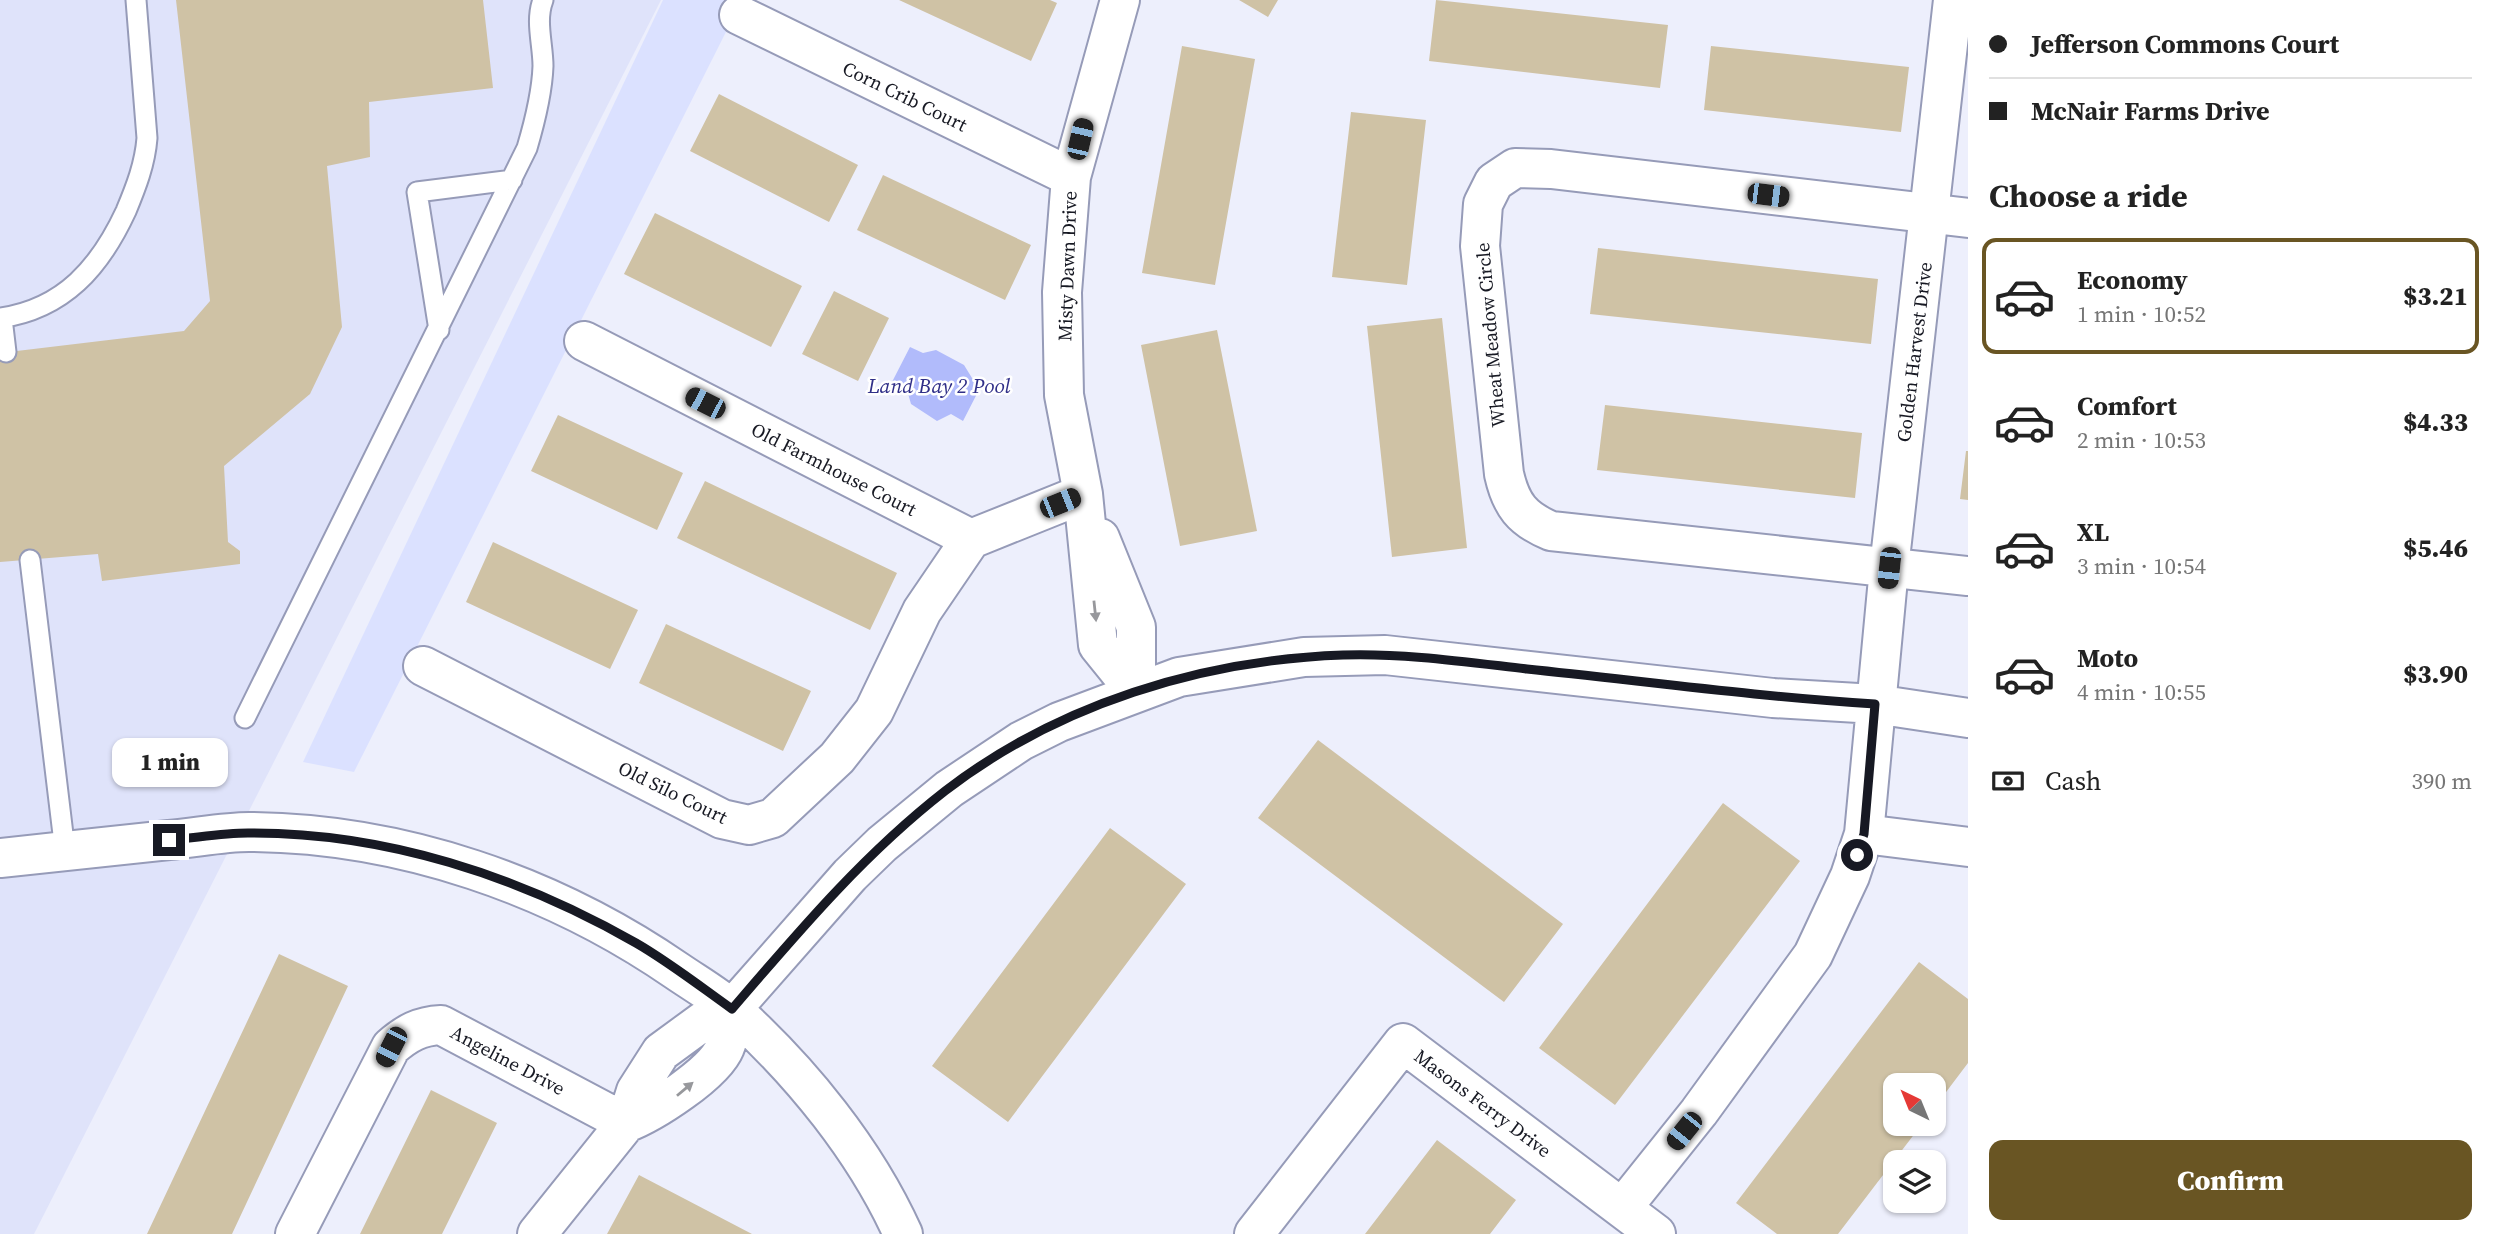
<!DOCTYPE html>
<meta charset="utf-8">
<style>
body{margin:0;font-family:"Source Serif 4",serif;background:#f2f2f2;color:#222;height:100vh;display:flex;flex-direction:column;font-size:26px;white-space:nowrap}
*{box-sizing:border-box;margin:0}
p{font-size:23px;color:#767676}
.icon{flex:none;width:38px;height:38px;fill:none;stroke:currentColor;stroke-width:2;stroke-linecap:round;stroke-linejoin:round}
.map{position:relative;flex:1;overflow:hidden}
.sheet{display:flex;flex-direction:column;background:#fff;width:525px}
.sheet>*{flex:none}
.hud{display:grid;align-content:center;height:154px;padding:0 21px;background:#fff}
.needle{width:46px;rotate:317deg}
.fabs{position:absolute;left:1883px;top:1073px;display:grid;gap:14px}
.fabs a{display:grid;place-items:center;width:63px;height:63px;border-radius:14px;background:#fff;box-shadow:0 2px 5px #0004;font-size:35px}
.end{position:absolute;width:32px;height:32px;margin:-16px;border:9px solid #171923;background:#fff;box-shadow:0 0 0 4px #fff}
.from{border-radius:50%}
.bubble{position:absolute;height:49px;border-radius:14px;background:#fff;box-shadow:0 2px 5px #0004;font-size:23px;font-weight:800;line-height:49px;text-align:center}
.car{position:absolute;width:21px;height:42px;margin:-21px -10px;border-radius:9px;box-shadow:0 0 5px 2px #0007;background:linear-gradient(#222 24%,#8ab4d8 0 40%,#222 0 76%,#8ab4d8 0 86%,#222 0)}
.hud b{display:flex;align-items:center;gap:24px;height:66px;font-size:26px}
.hud b+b{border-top:2px solid #e0e0e0}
.hud i{width:18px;height:18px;background:#222}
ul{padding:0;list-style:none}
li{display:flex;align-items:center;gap:21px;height:116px;margin:0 14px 10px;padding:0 7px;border:4px solid transparent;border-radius:14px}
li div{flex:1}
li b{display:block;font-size:26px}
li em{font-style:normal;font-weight:800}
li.selected{border-color:#695523}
li>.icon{width:63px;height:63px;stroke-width:1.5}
h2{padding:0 21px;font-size:32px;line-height:84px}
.pay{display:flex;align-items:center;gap:18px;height:77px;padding:0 21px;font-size:26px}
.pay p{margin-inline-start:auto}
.cta{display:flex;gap:14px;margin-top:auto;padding:14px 21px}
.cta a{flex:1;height:80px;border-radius:14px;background:#695523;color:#fff;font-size:28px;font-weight:800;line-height:80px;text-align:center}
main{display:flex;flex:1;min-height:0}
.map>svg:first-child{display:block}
.built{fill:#dfe3fa}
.green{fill:#dbe1ff}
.water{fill:#b1bbfb}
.building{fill:#cfc2a5}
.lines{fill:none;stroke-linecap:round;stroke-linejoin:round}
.service-casing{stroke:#969bb8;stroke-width:23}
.minor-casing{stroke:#969bb8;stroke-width:42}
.service{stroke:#fff;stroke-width:19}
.minor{stroke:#fff;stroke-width:38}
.oneway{fill:#97989c}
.route{stroke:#171923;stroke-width:9}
.labels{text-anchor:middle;stroke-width:5;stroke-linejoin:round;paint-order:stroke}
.street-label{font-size:19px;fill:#171923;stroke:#fff}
.water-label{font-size:21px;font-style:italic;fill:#302f88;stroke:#fff}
</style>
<main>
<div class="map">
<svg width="1968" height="1234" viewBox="0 0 1968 1234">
<rect width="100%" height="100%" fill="#edeffc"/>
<path class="built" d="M0 0H661L34 1234H0Z"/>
<path class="green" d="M663 0H742L354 772 303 762Z"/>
<path class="water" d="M910 347 923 353 936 350 964 365 972 378 982 384 963 421 951 414 937 421 911 404 907 390 892 382Z"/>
<path class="building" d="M176 0H483L493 88 369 102 370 157 327 166 342 327 310 394 224 466 228 542 240 551V564L102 581 98 554 0 562V353L184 331 210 301Z
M899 0H1050L1057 3 1031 61Z
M1239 0H1278L1268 17Z
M1436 0 1668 25 1660 88 1429 61Z
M1182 46 1255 59 1215 285 1142 273Z
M1711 46 1909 67 1901 132 1704 110Z
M719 94 858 165 829 222 690 151Z
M1351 112 1426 120 1407 285 1332 277Z
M883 175 1031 245 1005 300 857 230Z
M655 213 802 286 771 347 624 274Z
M1598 248 1878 279 1871 344 1590 314Z
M834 291 889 318 858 381 802 354Z
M1442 318 1467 548 1392 557 1367 326Z
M1217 330 1257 531 1180 546 1141 345Z
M1605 405 1862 433 1855 498 1597 470Z
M558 415 683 473 657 530 531 471Z
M1966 451H1968V500L1960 499Z
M705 481 897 573 870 630 677 538Z
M493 542 638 610 610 669 466 602Z
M666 624 811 691 783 751 639 683Z
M1318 740 1563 924 1504 1002 1258 818Z
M1723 803 1800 861 1615 1105 1539 1048Z
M1110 828 1186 884 1008 1122 932 1066Z
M279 954 348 986 232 1234H147Z
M1919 962 1968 999V1063L1934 1108V1085H1895V1124H1922L1838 1234H1777L1736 1203Z
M431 1090 497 1123 442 1234H360Z
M1437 1140 1516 1200 1490 1234H1365Z
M639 1175 752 1234H607Z"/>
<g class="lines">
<defs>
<path id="service" d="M0 318C64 309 100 267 126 211 136 187 145 164 147 138L136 0
M2 318 6 352
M439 330 417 192 512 180
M30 560 65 851
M245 718 527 148C535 121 542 94 543 66 543 44 535 21 543 0"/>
<path id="minor" d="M1120 0 1071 177 1062 292 1064 395 1083 494 1098 645 1136 692
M739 15 1071 177
M1968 218 1551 169 1515 168 1494 182 1483 204 1480 246 1504 474C1511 505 1522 519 1551 531L1968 576
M584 341 971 539
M1100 538 1136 627V692
M423 666 722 819 749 825 773 818 837 758 874 711 922 611 971 539 1083 494
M1864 834 1968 847
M0 858C56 852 113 846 169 840 195 838 222 832 249 832 401 833 552 885 677 971 696 984 717 996 734 1011 802 1073 865 1150 903 1234
M626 1123C652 1113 714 1074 725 1047 730 1036 730 1021 732 1009
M1623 1207 1699 1112 1813 955 1850 876 1864 834 1889 568 1953 0
M295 1234 391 1047C407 1033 420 1026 441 1025L626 1123
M537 1234 626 1123 636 1091 661 1052 702 1022 732 1009 850 875 882 844 949 789 1021 741 1059 722 1179 677 1304 657 1385 655 1773 698 1875 704 1968 718
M1254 1234 1403 1043 1656 1234"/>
</defs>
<use href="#service" class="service-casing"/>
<use href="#minor" class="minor-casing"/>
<use href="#service" class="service"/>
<use href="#minor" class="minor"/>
</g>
<defs><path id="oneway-solid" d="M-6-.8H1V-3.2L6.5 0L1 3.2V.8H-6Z" transform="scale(1.75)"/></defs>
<g class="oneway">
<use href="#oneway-solid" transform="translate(1095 611) rotate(84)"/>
<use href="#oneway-solid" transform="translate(685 1089) rotate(-40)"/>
</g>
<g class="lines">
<path class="route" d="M169 840C195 838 222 833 248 833 385 832 519 876 636 943 669 962 701 987 732 1009 799 931 864 854 945 791 1058 704 1202 660 1343 655 1404 653 1466 662 1527 669 1643 681 1759 697 1875 704L1864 834 1857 855"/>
</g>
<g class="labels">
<g class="street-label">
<text transform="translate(905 96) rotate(26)" y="7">Corn Crib Court</text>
<text transform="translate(1067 266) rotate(-88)" y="7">Misty Dawn Drive</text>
<text transform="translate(1490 335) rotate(-95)" y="7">Wheat Meadow Circle</text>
<text transform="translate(1914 352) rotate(-83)" y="7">Golden Harvest Drive</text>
<text transform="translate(834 469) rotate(27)" y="7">Old Farmhouse Court</text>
<text transform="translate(673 792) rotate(26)" y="7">Old Silo Court</text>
<text transform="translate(508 1060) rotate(28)" y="7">Angeline Drive</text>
<text transform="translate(1483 1103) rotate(37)" y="7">Masons Ferry Drive</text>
</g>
<g class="water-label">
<text x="939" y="393">Land Bay 2 Pool</text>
</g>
</g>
</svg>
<div class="fabs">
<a><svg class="needle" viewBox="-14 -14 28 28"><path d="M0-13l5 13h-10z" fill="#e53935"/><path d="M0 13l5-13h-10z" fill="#767676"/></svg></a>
<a><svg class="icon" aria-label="layers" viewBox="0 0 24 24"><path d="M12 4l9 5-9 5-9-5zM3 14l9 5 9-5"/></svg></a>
</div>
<i class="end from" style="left:1857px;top:855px"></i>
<i class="end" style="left:169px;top:840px"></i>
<div class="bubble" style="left:112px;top:738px;width:116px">1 min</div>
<i class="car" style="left:1080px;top:139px;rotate:13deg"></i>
<i class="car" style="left:1768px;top:195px;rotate:97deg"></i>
<i class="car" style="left:705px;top:403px;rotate:297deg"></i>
<i class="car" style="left:1060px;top:503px;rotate:68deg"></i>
<i class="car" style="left:1889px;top:568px;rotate:186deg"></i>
<i class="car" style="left:391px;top:1047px;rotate:207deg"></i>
<i class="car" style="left:1684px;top:1131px;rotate:219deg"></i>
</div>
<section class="sheet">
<div class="hud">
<b><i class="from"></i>Jefferson Commons Court</b>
<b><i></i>McNair Farms Drive</b>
</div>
<h2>Choose a ride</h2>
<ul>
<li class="selected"><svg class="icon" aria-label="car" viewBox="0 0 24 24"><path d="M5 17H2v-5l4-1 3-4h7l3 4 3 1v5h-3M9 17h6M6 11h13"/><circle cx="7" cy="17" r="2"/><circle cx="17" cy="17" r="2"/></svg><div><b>Economy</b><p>1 min · 10:52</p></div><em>$3.21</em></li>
<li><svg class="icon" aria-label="car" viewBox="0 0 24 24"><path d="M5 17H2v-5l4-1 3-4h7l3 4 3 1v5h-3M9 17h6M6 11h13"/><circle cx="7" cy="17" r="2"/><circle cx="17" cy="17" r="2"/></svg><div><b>Comfort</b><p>2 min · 10:53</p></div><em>$4.33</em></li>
<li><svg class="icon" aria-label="car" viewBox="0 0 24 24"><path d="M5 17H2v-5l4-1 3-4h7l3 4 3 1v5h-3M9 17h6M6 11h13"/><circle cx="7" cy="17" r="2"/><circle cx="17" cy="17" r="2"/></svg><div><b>XL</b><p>3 min · 10:54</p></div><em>$5.46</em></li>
<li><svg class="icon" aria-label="car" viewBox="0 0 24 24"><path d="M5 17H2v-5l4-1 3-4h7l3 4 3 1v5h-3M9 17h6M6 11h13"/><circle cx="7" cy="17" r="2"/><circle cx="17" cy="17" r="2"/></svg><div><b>Moto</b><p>4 min · 10:55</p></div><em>$3.90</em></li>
</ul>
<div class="pay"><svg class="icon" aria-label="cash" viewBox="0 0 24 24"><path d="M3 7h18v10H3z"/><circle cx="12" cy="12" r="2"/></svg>Cash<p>390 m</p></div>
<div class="cta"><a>Confirm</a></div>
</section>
</main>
